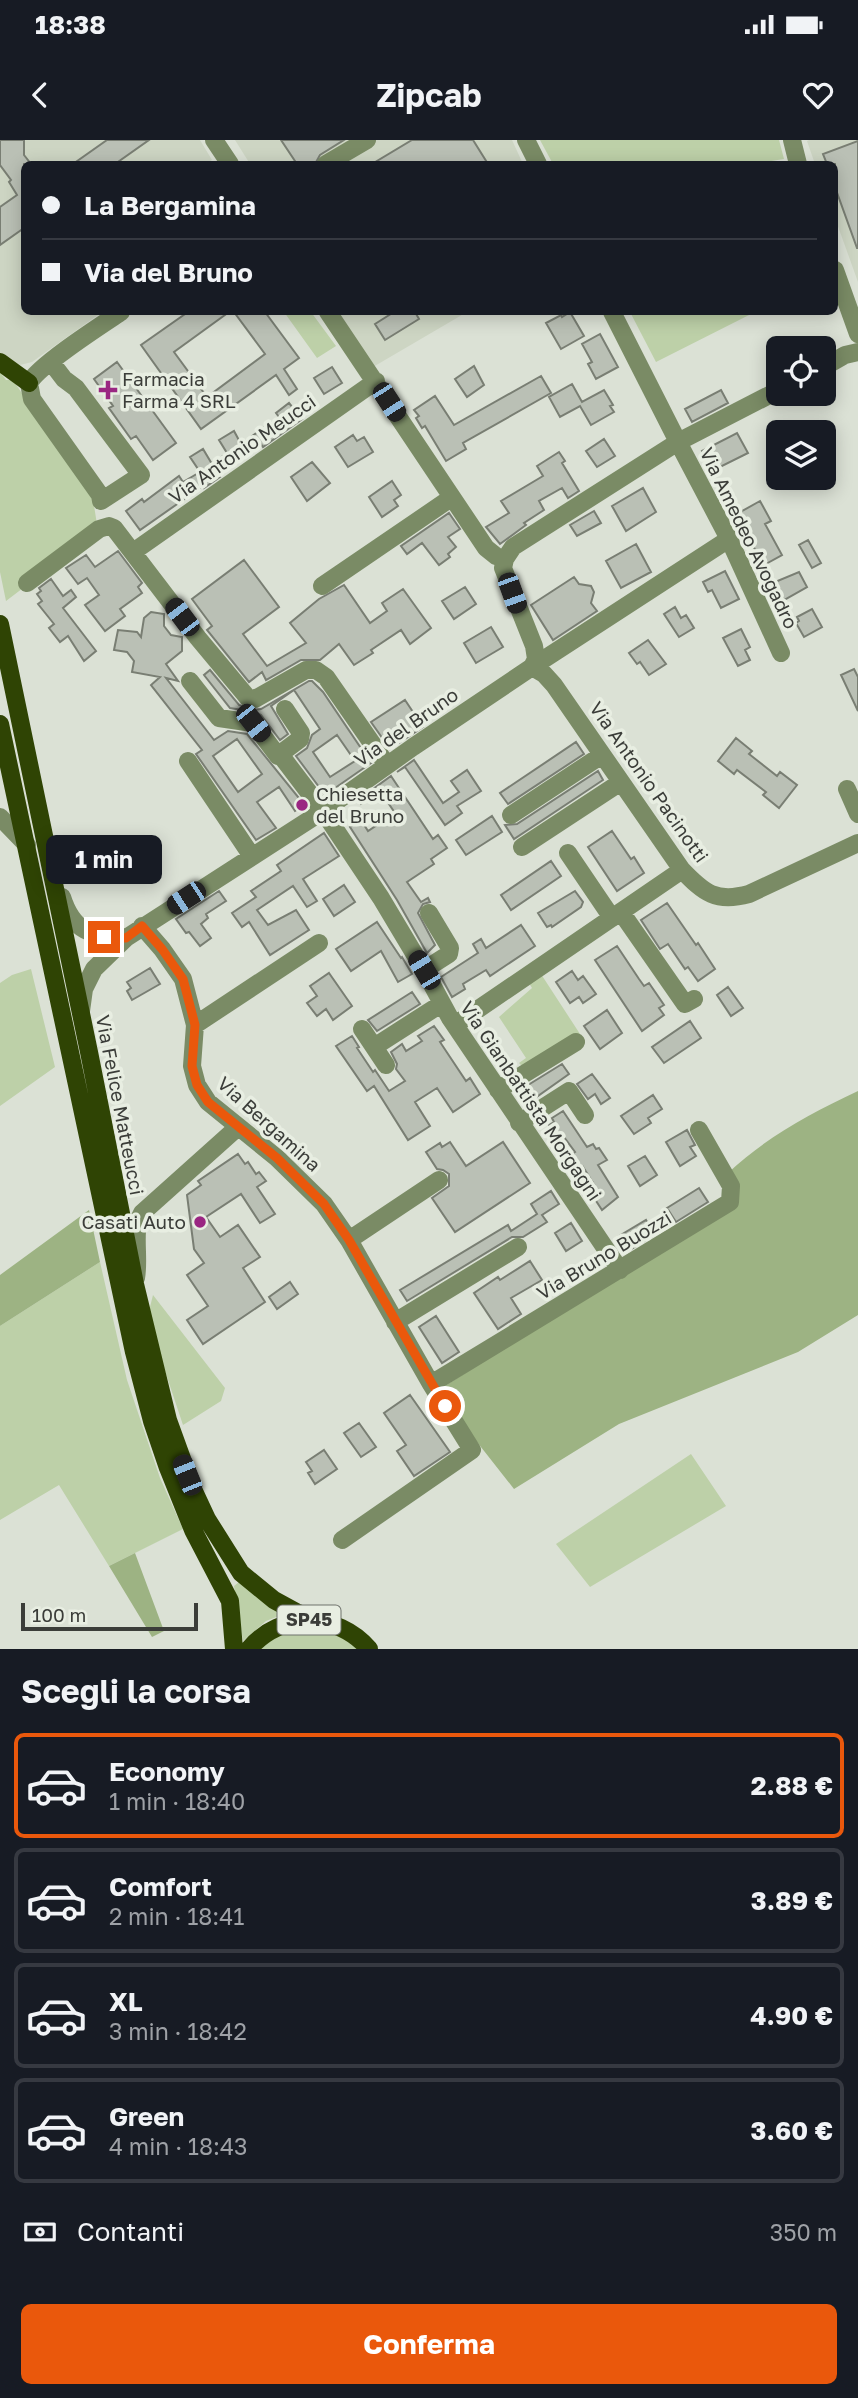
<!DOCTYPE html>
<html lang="it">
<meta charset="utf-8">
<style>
body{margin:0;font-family:"Golos Text",sans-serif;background:#20242c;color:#f1f3f6;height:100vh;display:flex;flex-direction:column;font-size:26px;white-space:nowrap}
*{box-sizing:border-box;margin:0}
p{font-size:23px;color:#9ea1a6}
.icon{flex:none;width:38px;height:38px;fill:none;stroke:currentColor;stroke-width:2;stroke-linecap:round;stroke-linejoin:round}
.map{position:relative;height:1509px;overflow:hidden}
.details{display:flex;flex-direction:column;background:#171b24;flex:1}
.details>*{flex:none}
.hud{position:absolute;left:21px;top:21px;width:817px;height:154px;border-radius:10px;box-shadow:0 4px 18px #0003;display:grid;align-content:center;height:154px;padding:0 21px;background:#171b24}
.tools{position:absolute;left:766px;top:196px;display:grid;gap:14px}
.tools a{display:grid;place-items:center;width:70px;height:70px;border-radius:10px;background:#171b24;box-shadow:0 4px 18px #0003;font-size:35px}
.scale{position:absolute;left:21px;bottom:18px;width:177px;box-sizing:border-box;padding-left:7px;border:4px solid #3b3d39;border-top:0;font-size:19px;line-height:24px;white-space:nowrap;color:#3b3d39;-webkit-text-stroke:5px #e8eee2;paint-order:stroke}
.end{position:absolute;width:32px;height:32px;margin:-16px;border:9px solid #ea580c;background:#fff;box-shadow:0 0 0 4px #fff}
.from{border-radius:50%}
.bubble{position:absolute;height:49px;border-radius:10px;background:#171b24;box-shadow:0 4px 18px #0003;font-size:23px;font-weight:700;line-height:49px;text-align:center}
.car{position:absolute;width:21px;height:42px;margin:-21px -10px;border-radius:9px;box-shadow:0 0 5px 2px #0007;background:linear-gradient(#222 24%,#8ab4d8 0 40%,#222 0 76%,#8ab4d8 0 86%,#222 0)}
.hud b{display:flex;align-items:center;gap:24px;height:66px;font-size:26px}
.hud b+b{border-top:2px solid #363941}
.hud i{width:18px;height:18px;background:#f1f3f6}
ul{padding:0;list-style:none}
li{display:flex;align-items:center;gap:21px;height:105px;margin:0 14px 10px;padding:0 7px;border:4px solid #363941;border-radius:10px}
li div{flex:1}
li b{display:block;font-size:26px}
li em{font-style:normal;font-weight:700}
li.active{border-color:#ea580c}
li>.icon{width:63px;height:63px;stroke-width:1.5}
h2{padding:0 21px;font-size:32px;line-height:84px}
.pay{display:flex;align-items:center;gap:18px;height:77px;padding:0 21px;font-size:26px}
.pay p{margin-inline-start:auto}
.cta{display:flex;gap:14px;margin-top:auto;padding:14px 21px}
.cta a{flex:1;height:80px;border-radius:10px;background:#ea580c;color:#fff;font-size:28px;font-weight:700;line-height:80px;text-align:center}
.status{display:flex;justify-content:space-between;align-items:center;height:49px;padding:0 35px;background:#171b24;direction:ltr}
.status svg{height:19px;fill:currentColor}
header{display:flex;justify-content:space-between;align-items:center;height:91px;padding:0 21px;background:#171b24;font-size:32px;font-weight:700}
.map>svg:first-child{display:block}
.built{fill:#cdd5c3}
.green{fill:#bdd0a8}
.forest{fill:#9db383}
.building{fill:#bac0b5;stroke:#797e73;stroke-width:2;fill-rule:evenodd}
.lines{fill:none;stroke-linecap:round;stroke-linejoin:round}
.minor{stroke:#7a8b65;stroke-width:18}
.major{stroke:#2f4404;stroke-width:18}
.route{stroke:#ea580c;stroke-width:9}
.poi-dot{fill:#9a2682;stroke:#e8eee2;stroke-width:2.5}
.labels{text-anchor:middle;stroke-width:7;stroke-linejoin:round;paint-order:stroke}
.shield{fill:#e8eee2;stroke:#6f726c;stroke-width:2}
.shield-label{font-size:18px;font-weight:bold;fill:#3b3d39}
.poi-label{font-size:19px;fill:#3b3d39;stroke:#e8eee2;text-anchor:start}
.street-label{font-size:19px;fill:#3b3d39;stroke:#e8eee2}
</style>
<div class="status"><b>18:38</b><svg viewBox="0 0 49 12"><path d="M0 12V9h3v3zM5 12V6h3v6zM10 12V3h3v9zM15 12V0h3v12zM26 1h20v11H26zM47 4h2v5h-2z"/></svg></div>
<header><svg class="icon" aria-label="back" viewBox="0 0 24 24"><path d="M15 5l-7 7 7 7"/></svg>Zipcab<svg class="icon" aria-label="heart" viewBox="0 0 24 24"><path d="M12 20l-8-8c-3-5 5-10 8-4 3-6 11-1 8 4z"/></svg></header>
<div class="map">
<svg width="858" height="1509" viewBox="0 0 858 1509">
<rect width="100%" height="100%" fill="#dbe1d5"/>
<path class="built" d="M0 0H200L212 20 206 24H24V172H102L32 222 20 225 0 214Z
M235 0H512L523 24H250Z
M809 0H858V142L835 78V24H815L807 1Z
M339 172H467L373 227Z"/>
<path class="green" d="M540 0H779L784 19 753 24H553Z
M284 172H311L336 206 317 218Z
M630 172H755L656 222Z
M0 232 6 240H13L93 359 98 391 6 461 0 432Z
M31 829 55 927 0 966V843L12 835Z
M539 831 580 894 524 928 519 923 526 918 499 877 532 848 527 840Z
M100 1122 127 1240 160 1338 183 1389 109 1426 59 1345 0 1380V1186Z
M153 1155 225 1248 221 1261 183 1285 162 1222 149 1171Z
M691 1314 726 1366 590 1447 556 1404Z
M239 1442 279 1471V1476L266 1481 243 1501 234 1446Z
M304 1487C326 1489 342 1493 359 1509H259L284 1492Z"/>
<path class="forest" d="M858 951V1175L798 1212 619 1284 514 1349 437 1251 734 1062 728 1033C768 996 809 974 858 951Z
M89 1070 100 1122 0 1186V1135Z
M135 1413 164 1491 152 1497 109 1426Z"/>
<path class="building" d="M0 0H24V15L31 24H24V88L0 105V67L17 55 9 42 11 40 0 25Z
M107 0H149L115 24H73Z
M281 0H344L320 15 315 24H297Z
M412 0H473L488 24H372Z
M858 1V108H857L835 47V24H827L823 14Z
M188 172H229L174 212 207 257 265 214 234 172H265L299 218 284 229 297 249 289 255 276 235 201 289 141 205Z
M394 172H415L419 179 385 200 375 184Z
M570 172 584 196 561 209 546 183 561 175 562 177Z
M600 194 618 227 596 239 588 224 592 222 582 204Z
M117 222 176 303 153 320 136 296 131 299 109 268 113 266 94 239Z
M474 226 484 245 467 257 455 239Z
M332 227 342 243 324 254 314 238Z
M541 236 551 253 463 303 466 309 446 321 425 286 422 288 416 278 419 276 414 270 435 256 454 285Z
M572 244 582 262 604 250 613 265 610 266 614 272 591 285 580 266 560 277 549 257Z
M721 250 728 263 692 282 685 269Z
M289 263 302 279 263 307 261 304 217 332 220 337 204 348 203 346 140 390 126 371 142 359 144 362 179 336 183 342 200 332 190 317 203 309 212 324 227 313 219 300 234 291 241 304 279 277 276 273Z
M737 293 748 313 712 331 702 311Z
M353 295 357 301 364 297 373 312 348 327 335 307Z
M604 299 615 316 597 327 586 311Z
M559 312 565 321 562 323 579 351 568 358 562 348 539 361 544 370 524 383 526 385 500 404 486 387 509 373 501 361 543 336 537 326Z
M312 322 330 343 307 361 291 337Z
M392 341 401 355 394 360 398 366 382 377 369 357Z
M643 348 656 372 626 391 612 366Z
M760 361 771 381 765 384 782 415 764 425 735 375Z
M594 371 601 383 577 396 570 385Z
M449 373 460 389 448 397 456 407 448 414 450 417 439 425 422 403 407 414 401 406Z
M808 400 821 423 812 428 799 405Z
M636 404 651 432 621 448 606 421Z
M118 411 142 443 138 447 142 453 120 469 125 476 105 491 85 465 99 455 87 438 78 444 66 428 86 415 95 427Z
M244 420 279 467 243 494 267 526 306 503 290 483 319 459 344 445 370 483 387 471 382 463 403 449 431 488 410 504 401 490 371 510 373 513 354 525 339 504 320 520H301L266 540 262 532 249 542 207 490 212 486 192 459Z
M725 431 739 459 721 468 712 450 708 452 703 442Z
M799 432 807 447 784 460 775 442Z
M574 437 579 444 591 446 594 452 591 463 597 471 553 500 531 465Z
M51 439 63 456 71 450 76 457 63 468 96 511 84 521 68 496 60 502 49 488 54 484 38 464 42 461 37 454 41 451 39 448Z
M465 447 476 464 454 479 442 461Z
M675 467 681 478 686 475 694 488 679 497 664 474Z
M812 469 822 487 804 497 796 483 799 481 797 477Z
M151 472 164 474V486L171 495 182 497V511L166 524 178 541 166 538 214 600 228 591 247 594 307 668 302 671 300 668 295 671 279 647 257 662 276 688 256 700 196 614 202 610 151 545 160 537 132 532 134 521 127 512 114 510 118 490 137 492 141 497 144 478ZM237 599 262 634 238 652 213 616Z
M491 487 503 507 476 523 464 503Z
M741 489 750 507 745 510 750 520 738 526 723 498Z
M648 500 666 524 649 535 640 522 637 524 629 513Z
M854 529 858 537V571L841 535Z
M210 530 239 565 253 570 261 569 309 541H312L323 552 371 623 325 655 296 616 307 608 312 595 320 589 294 550 271 566 288 594 280 600 261 575 255 572 230 568 204 535ZM337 595 355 621 330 637 313 612Z
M405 560 423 587 390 609 371 582Z
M736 598 752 611 749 614 777 636 780 632 797 645 779 668 763 655 766 652 737 630 734 634 718 621Z
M576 602 584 614 508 664 500 653Z
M414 620 443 663 459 652 451 641 467 630 481 651 457 666 462 673 445 685 405 627 397 632Z
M598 631 603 640 514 699 505 685 517 684Z
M391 636 433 699 438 695 447 708 431 719 434 724 407 742 421 762 428 758 430 762 423 764 418 773 435 805 427 813 397 760 350 687 361 680 368 691 395 673 380 651 361 664 358 660Z
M492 676 502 692 466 715 456 700Z
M612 691 631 719 634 717 644 733 617 751 588 707Z
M324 693 339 716 303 739 317 761 307 767 293 746 257 770 268 785 296 770 309 790 270 815 249 782 242 787 232 773 256 757 251 751 281 731 277 725Z
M551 721 561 736 511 770 501 755Z
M344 745 355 762 334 776 323 759Z
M219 751 226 761 206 774 208 778 201 784 211 798 200 806 189 792 186 793 176 779Z
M575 751 583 762 581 767 552 787 551 785 547 787 538 773Z
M667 763 696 805 698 803 715 829 698 841 688 827 685 829 668 804 660 809 641 780Z
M377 782 401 818 402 817 412 834 398 842 381 811 351 831 336 809Z
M521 785 535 806 490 836 486 830 463 844 465 849 452 857 441 837 478 813 473 804 481 799 486 808Z
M617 806 639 839 644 846 649 843 664 865 659 868 664 875 642 891 595 820Z
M150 828 160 844 132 860 127 851 131 848 127 842Z
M572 831 578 840 583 836 596 854 583 863 579 857 570 863 556 842Z
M329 833 352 866 333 880 326 869 317 876 307 863 317 856 310 846Z
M728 847 743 868 731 876 717 855Z
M412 852 420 864 377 891 368 880Z
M607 870 622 893 600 909 584 886Z
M690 881 701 898 664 923 652 907Z
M434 886 444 900 440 902 466 941 470 938 480 954 453 972 437 948 415 962 430 986 408 1000 374 946 367 951 336 906 352 896 359 907 357 908 373 932 375 930 389 951 405 941 396 929 397 924 391 912 402 904 406 911 422 901 418 896Z
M562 924 569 934 528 963 520 950Z
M592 934 610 958 601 964 595 954 588 959 577 944Z
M653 955 662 969 648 978 651 983 634 994 621 976Z
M563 971 587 1007 593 1004 596 1009 599 1008 607 1020 598 1025 618 1057 602 1070 589 1050 595 1046 583 1027 580 1029 570 1015 575 1012 564 997 559 1000 549 985 554 982 552 978Z
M687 990 695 1005 690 1007 696 1016 680 1026 666 1002Z
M450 1002 466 1026 503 1002 530 1043 455 1092 432 1058 449 1046V1034L443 1030 437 1029 426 1012 440 1003 442 1007Z
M238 1014 245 1024 248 1022 256 1034 259 1032 266 1041 257 1047 275 1074 260 1083 241 1054 206 1077 220 1097 238 1085 260 1117 243 1128 265 1162 203 1204 187 1180 208 1166 187 1135 204 1123 194 1109 187 1055 201 1045 198 1041Z
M645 1016 657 1035 640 1046 628 1026Z
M699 1048 708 1062 676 1082 667 1068Z
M551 1051 559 1064 542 1075 547 1082 523 1097H512L407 1161 400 1150 508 1085 511 1091 537 1074 531 1064Z
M646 1080 654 1095 628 1111 619 1096Z
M571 1083 582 1101 566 1111 555 1093Z
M530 1121 542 1140 511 1158 521 1174 498 1189 474 1153 498 1137 500 1140Z
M290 1142 298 1154 277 1169 269 1157Z
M436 1176 459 1212 442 1223 419 1187Z
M410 1255 450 1312 414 1336 397 1311 406 1305 384 1273Z
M359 1283 376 1307 361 1317 344 1293Z
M324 1310 337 1329 315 1344 308 1333 312 1331 306 1322Z"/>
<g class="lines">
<path class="minor" d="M214 0 230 24
M526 0 538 24
M792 0 798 24
M326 24 367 0
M835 130 858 194
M328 172 486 408 496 416 505 419
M612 172 678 302 513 407 505 419 503 428 534 506 536 519 532 527 729 399
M51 222 64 239 76 248 141 335 101 361 100 355 32 259 29 243C39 225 100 186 121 172
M824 227 845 215 858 212
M779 250 678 302 729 399 781 513
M133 412 376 241
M27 443 99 389 109 386 114 388 198 498 248 558 255 559 306 530H316L326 537 387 625
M322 446 451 358
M190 541 219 578 253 583 278 616 282 617
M285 569 301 593 300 599 284 611 282 617 323 671 381 758 424 830 450 878 620 1130
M188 621 251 715
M847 649 858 674
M511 675 602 615
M0 677 27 705
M522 707 621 642
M568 713 612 778
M62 757C73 792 91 796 126 798
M621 772 685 864 694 859
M142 786 162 809 183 839 195 885 192 926 197 945 208 962 277 1018 324 1064 349 1100 431 1244 472 1310 342 1400
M424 830 449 814 450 808 429 773
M81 871 84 849 94 829 126 798 323 671 413 607 532 527 544 534 554 545 682 730C704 753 716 763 749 754L858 703
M195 885 319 803
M455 885 682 730
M362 889 386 925
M374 907 441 864
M498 950 576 902
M519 983 569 951 585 975
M349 1100 439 1040
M136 1138C140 1117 132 1090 142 1073L238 987
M395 1182 518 1107
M431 1244 730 1062 731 1046 699 990"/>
<path class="major" d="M0 222 29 243
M0 484 89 912 135 1144 168 1280 193 1349 207 1379 241 1433 274 1460 296 1472 318 1481
M0 584 134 1212 152 1281 168 1328 193 1390 230 1461 234 1509
M249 1509C281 1471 337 1472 369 1509"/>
</g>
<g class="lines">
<path class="route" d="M104 797 126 798 142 786 162 809 183 839 195 885 192 926 197 945 208 962 277 1018 324 1064 349 1100 445 1266"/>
</g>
<g class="poi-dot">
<path d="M104.5 239.5h7v7h7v7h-7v7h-7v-7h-7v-7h7z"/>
<circle cx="302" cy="665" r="7"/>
<circle cx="200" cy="1082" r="7"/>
</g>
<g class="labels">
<rect class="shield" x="277.5" y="1465.5" width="63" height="29" rx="5"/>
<g class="shield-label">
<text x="309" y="1486">SP45</text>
</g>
<g class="poi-label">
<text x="122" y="246">Farmacia<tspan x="122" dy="22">Farma 4 SRL</tspan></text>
<text x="316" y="661">Chiesetta<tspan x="316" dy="22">del Bruno</tspan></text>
<text x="186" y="1089" text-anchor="end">Casati Auto</text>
</g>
<g class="street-label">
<text transform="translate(242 309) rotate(-35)" y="7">Via Antonio Meucci</text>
<text transform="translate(749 398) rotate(64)" y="7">Via Amedeo Avogadro</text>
<text transform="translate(406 587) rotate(-35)" y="7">Via del Bruno</text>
<text transform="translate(649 642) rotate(55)" y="7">Via Antonio Pacinotti</text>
<text transform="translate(531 961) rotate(56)" y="7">Via Gianbattista Morgagni</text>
<text transform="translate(120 965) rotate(79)" y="7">Via Felice Matteucci</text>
<text transform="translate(269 984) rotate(42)" y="7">Via Bergamina</text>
<text transform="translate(604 1115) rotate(-31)" y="7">Via Bruno Buozzi</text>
</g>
</g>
</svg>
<div class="tools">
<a><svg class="icon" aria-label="locate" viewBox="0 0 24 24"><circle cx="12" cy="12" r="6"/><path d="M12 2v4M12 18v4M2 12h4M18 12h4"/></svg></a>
<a><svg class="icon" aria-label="layers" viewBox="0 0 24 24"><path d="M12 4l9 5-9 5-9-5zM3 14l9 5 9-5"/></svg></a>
</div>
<div class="scale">100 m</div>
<i class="end from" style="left:445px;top:1266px"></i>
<i class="end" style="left:104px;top:797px"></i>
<div class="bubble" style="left:46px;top:695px;width:116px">1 min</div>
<i class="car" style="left:389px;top:262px;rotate:147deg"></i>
<i class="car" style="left:512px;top:453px;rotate:160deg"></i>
<i class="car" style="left:182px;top:477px;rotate:323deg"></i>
<i class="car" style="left:253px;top:583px;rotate:142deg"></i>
<i class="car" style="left:186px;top:758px;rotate:237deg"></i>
<i class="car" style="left:424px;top:830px;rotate:329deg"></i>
<i class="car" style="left:187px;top:1335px;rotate:338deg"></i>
<div class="hud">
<b><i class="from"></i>La Bergamina</b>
<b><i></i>Via del Bruno</b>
</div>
</div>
<section class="details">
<h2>Scegli la corsa</h2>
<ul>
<li class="active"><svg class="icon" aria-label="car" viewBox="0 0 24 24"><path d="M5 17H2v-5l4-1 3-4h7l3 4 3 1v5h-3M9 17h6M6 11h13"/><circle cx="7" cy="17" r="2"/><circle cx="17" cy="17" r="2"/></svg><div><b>Economy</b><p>1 min · 18:40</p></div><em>2.88 €</em></li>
<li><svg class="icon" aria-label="car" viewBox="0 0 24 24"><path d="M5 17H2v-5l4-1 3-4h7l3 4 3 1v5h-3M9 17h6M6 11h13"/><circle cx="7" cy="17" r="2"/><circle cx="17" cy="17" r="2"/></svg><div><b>Comfort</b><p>2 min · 18:41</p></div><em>3.89 €</em></li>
<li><svg class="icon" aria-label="car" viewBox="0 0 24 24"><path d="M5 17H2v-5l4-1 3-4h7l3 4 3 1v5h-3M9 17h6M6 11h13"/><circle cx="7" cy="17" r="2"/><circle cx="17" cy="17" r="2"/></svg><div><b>XL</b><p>3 min · 18:42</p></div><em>4.90 €</em></li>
<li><svg class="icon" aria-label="car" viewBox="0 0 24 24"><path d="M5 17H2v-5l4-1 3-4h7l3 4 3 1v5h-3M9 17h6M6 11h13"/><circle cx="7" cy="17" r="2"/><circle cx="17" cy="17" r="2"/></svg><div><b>Green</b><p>4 min · 18:43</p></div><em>3.60 €</em></li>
</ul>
<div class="pay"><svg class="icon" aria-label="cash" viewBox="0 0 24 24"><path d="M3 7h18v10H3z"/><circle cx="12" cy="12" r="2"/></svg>Contanti<p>350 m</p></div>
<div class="cta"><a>Conferma</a></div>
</section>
